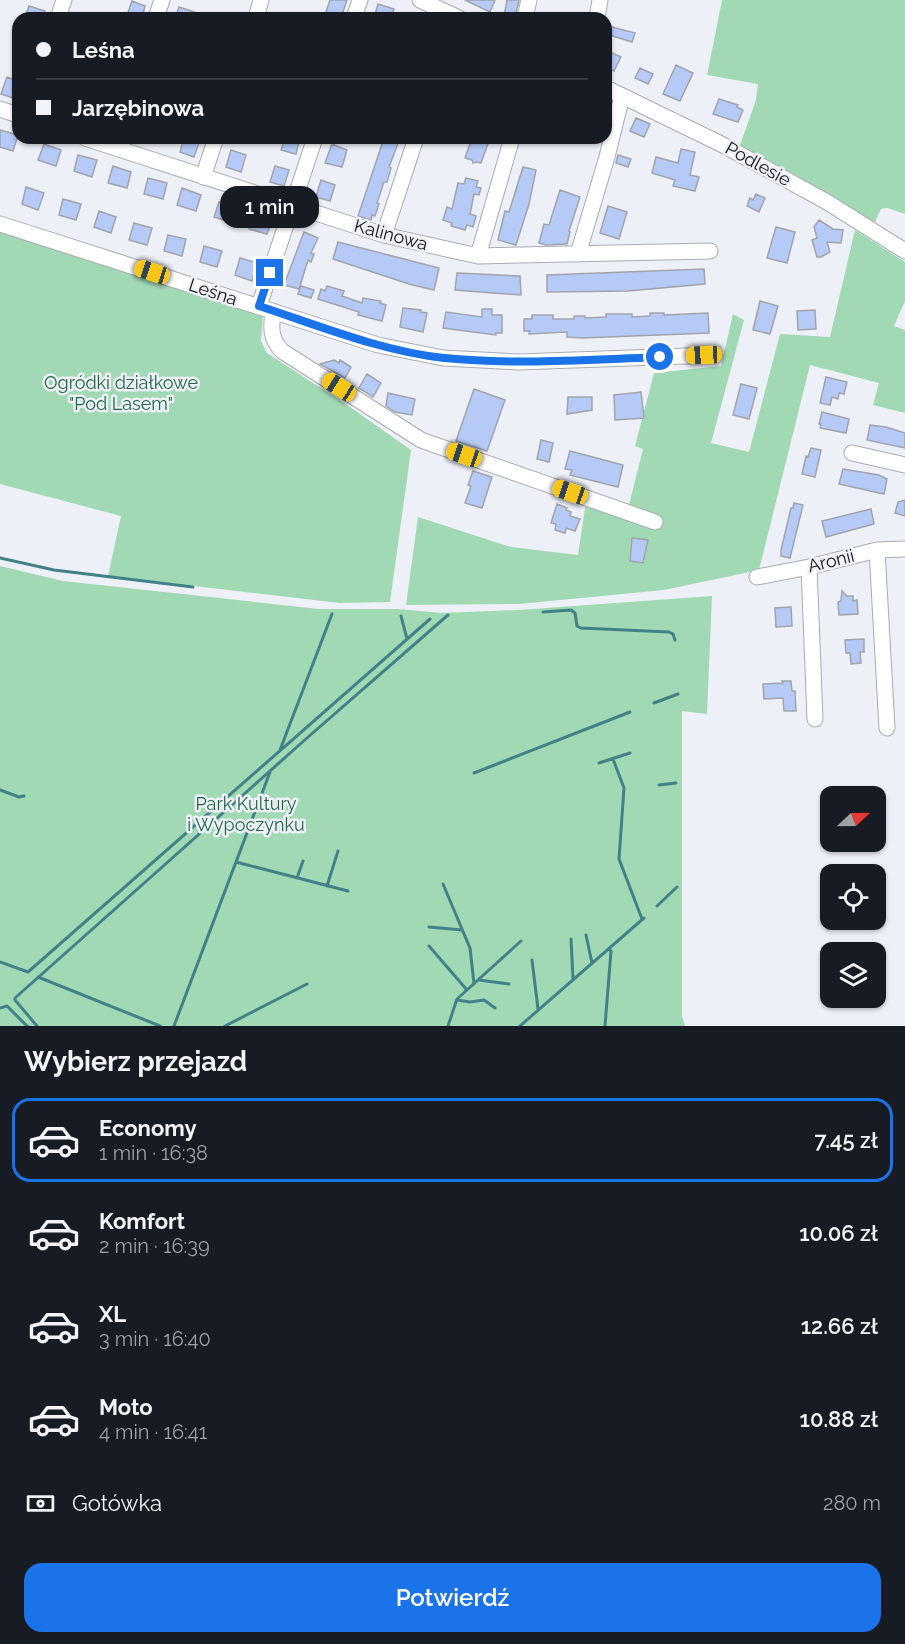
<!DOCTYPE html>
<html lang="pl">
<meta charset="utf-8">
<style>
body{margin:0;font-family:Raleway,sans-serif;background:#20242c;color:#f1f3f6;height:100vh;display:flex;flex-direction:column;font-size:22px;white-space:nowrap}
*{box-sizing:border-box;margin:0}
p{font-size:20px;color:#9ea1a6}
.icon{flex:none;width:33px;height:33px;fill:none;stroke:currentColor;stroke-width:2;stroke-linecap:round;stroke-linejoin:round}
.map{position:relative;height:1026px;overflow:hidden}
.side{display:flex;flex-direction:column;background:#171b24;flex:1}
.side>*{flex:none}
.guide{position:absolute;left:12px;top:12px;width:600px;height:132px;border-radius:18px;box-shadow:0 2px 4px #0004;display:grid;align-content:center;height:132px;padding:0 24px;background:#171b24}
.needle{width:39px;rotate:68deg}
.fabs{position:absolute;left:820px;top:786px;display:grid;gap:12px}
.fabs a{display:grid;place-items:center;width:66px;height:66px;border-radius:12px;background:#171b24;box-shadow:0 2px 4px #0004;font-size:30px}
.end{position:absolute;width:27px;height:27px;margin:-14px;border:8px solid #1a73e8;background:#fff;box-shadow:0 0 0 3px #fff}
.from{border-radius:50%}
.bubble{position:absolute;height:42px;border-radius:18px;background:#171b24;box-shadow:0 2px 4px #0004;font-size:20px;font-weight:600;line-height:42px;text-align:center}
.car{position:absolute;width:18px;height:36px;margin:-18px -9px;border-radius:8px;box-shadow:0 0 4px 2px #0007;background:linear-gradient(#f5c518 24%,#345 0 40%,#f5c518 0 76%,#345 0 86%,#f5c518 0)}
.guide b{display:flex;align-items:center;gap:21px;height:57px;font-size:22px}
.guide b+b{border-top:2px solid #363941}
.guide i{width:15px;height:15px;background:#f1f3f6}
ul{padding:0;list-style:none}
li{display:flex;align-items:center;gap:18px;height:84px;margin:0 12px 9px;padding:0 12px;border:3px solid transparent;border-radius:18px}
li div{flex:1}
li b{display:block;font-size:22px}
li em{font-style:normal;font-weight:600}
li.on{border-color:#1a73e8}
li>.icon{width:54px;height:54px;stroke-width:1.5}
h2{padding:0 24px;font-size:27px;line-height:72px}
.pay{display:flex;align-items:center;gap:15px;height:66px;padding:0 24px;font-size:22px}
.pay p{margin-inline-start:auto}
.cta{display:flex;gap:12px;margin-top:auto;padding:12px 24px}
.cta a{flex:1;height:69px;border-radius:18px;background:#1a73e8;color:#fff;font-size:24px;font-weight:600;line-height:69px;text-align:center}
.map>svg:first-child{display:block}
.green{fill:#a1d9b5}
.lines{fill:none;stroke-linecap:round;stroke-linejoin:round}
.stream{stroke:#438189;stroke-width:3}
.building{fill:#b6caf8;stroke:#a1a4ab;stroke-width:1.5}
.minor-casing{stroke:#a9acb2;stroke-width:17}
.minor{stroke:#fff;stroke-width:15}
.route{stroke:#1a73e8;stroke-width:8}
.labels{text-anchor:middle;stroke-width:5;stroke-linejoin:round;paint-order:stroke}
.street-label{font-size:18px;fill:#151618;stroke:#edf0f7}
.park-label{font-size:18px;fill:#216742;stroke:#edf0f7}
</style>
<div class="map">
<svg width="905" height="1026" viewBox="0 0 905 1026">
<rect width="100%" height="100%" fill="#edf0f7"/>
<path class="green" d="M722 0H905V214L887 208 881 209 875 222 739 148 756 100 758 84 707 75Z
M855 230 905 262V301L894 326 905 330V413L873 405 879 383 810 365 759 570 664 590 519 604 406 605 418 517 511 547 578 555 586 501 628 509 643 449 635 446 654 373 721 366 733 314 744 320 711 443 749 452 780 334 830 337Z
M0 231 263 314 261 341 267 353 350 407 411 450 390 602 340 603 108 576 121 516 0 484Z
M0 566 63 581 319 609H398L442 613 519 610 712 596 707 714 682 711V1016L685 1026H0Z"/>
<g class="lines">
<path class="stream" d="M0 558 54 570 193 587
M543 612 571 610 575 613 577 626 581 628 669 632 673 634 675 640
M401 616 407 639
M654 703 678 694
M280 750 332 614
M613 759 624 788 619 859 642 919
M599 763 630 753
M474 773 630 712
M659 785 676 783
M0 790 19 797 24 796
M236 862 348 891
M297 878 303 861
M443 884 470 948 474 984
M327 886 338 851
M657 906 677 887
M429 927 462 930
M586 935 592 963
M571 939 573 979
M429 946 467 990
M532 960 538 1009
M0 962 28 972 430 619
M38 977 160 1026
M479 980 509 984
M457 1000 470 1002 484 1000 495 1008
M0 1008 7 1006 27 1026
M37 1026 15 1000V998L307 738 448 615
M174 1026 270 772
M225 1026 307 984
M448 1026 457 999 521 941
M520 1026 644 918
M605 1026 611 951 609 949"/>
</g>
<path class="building" d="M330 0H347L341 18H324Z
M465 0H495L490 12Z
M507 0H519L515 18 504 16Z
M132 1 145 6 142 18H126Z
M378 4 394 9 391 18H374Z
M29 6 45 11 43 18H25Z
M179 7 207 16V18H175Z
M612 27 635 33 632 42 609 35Z
M606 50 621 57 614 71 606 67Z
M676 65 693 73 680 101 663 94Z
M640 68 653 74 648 84 635 78Z
M7 77 18 81 16 99 1 94Z
M719 99 738 105 737 107 743 110 738 122 713 114Z
M636 118 650 124 644 137 630 131Z
M0 130 18 135 13 151 0 147Z
M184 138 200 140 194 157 180 152Z
M285 138H300L296 154 281 150Z
M384 138H400L389 167 391 168 387 182H384L377 203 379 204 375 216 372 215 371 220 358 216Z
M472 138H490L481 163 476 162 473 163 472 160 465 158Z
M44 144 61 150 56 166 38 160Z
M332 144 347 150 342 167 325 163Z
M681 149 695 152 690 175 699 177 695 191 673 186 675 180 652 173 656 157 678 163Z
M231 150 246 155 241 172 226 167Z
M78 155 97 160 92 177 74 171Z
M618 155 631 159 628 167 616 163Z
M113 166 131 172 127 188 108 183Z
M275 166 289 170 284 186 270 182Z
M523 167 536 170 529 204 516 245 498 240 505 211 509 212Z
M148 178 167 183 163 199 144 194Z
M466 178 478 181 476 187 481 188 479 195 474 194 470 214 476 216 473 227 467 225 465 230 451 226 452 223 443 220 447 207 452 209 458 183 464 184Z
M321 180 335 185 330 201 316 197Z
M26 187 44 193 38 210 22 204Z
M182 188 201 195 196 211 177 205Z
M560 190 580 197 569 231 570 232 567 244 546 245 539 243 544 224 549 225Z
M756 194 765 198 759 212 747 206 750 198 753 200Z
M63 199 81 204 76 220 59 215Z
M219 202 237 207 233 223 214 217Z
M608 206 627 212 619 239 600 233Z
M99 211 116 217 111 233 94 227Z
M253 214 272 219 267 234 249 229Z
M819 220 833 229 843 230 841 243 827 242 830 252 821 257H817L812 240 817 238 814 227Z
M134 223 152 228 147 245 129 240Z
M776 227 795 232 787 263 767 258Z
M304 232 318 238 311 253 314 254 311 262 308 260 299 289 284 285Z
M168 235 186 239 182 256 164 251Z
M338 242 439 268 434 290 409 284 333 259Z
M204 246 222 251 217 267 200 262Z
M240 258 257 263 252 281 235 275Z
M704 269 705 284 628 291 547 292V275Z
M457 273 520 276 521 295 455 290Z
M301 286 314 290 311 298 298 294Z
M327 286 344 291 342 296 362 303 363 298 381 301 380 303 386 305 382 321 358 315 359 312 318 299 321 289 325 291Z
M760 301 778 306 770 334 753 330Z
M403 308 421 310 420 312 427 313 423 332 400 327Z
M482 309H492V315H502V333H496V335L443 328 446 312 482 317Z
M815 310 816 329 798 330 797 311Z
M650 313H664V315L708 313 709 333 582 338 567 337V332L529 334 530 331H524V319H532V315H553V319H574V316H585V318L606 317V314H632V317L650 316Z
M334 360 339 363 340 360 351 367 345 378 320 364Z
M367 374 381 383 373 397 359 388Z
M826 377 847 382 844 394 839 393 838 399 832 397 830 405 820 403Z
M741 384 757 388 749 419 733 415Z
M474 389 505 400 487 451 456 441Z
M641 392 644 418 615 420 614 395Z
M388 393 415 399 412 415 395 412 386 406Z
M568 397H592V410L567 414Z
M822 412 849 419 846 433 820 428 821 424H819Z
M870 425 886 427 905 433V448L867 440Z
M541 440 553 443 549 462 537 459Z
M811 448 821 450 815 477 802 474 806 456 808 457Z
M570 451 623 465 618 487 570 475 572 470 565 469Z
M843 469 879 475 887 479 884 494 839 484Z
M473 471 492 477 482 508 465 503 471 486 468 485Z
M905 500V516L895 513 898 502Z
M794 503 803 505 790 558 781 556V550L791 508H793Z
M557 504 567 508 566 510 571 512 570 516 580 519 575 531 566 528 565 533 555 530 556 524 551 523Z
M871 509 874 524 826 537 822 521Z
M632 538 648 540 643 563 630 561Z
M842 591 847 596H853V601L857 600 858 614 839 615 838 602 841 601Z
M791 607 792 626 776 627 775 608Z
M864 639V652H860L861 663 851 664 850 653H846L845 640Z
M782 681H791L792 691H795L796 711H784L783 698 764 699 763 684 783 683Z"/>
<g class="lines">
<defs>
<path id="minor" d="M420 0 459 18
M58 18 64 0
M156 18 162 0
M256 18 261 0
M354 18 360 0
M525 18 529 0
M597 18 600 0
M606 88 723 145 827 202 905 251
M0 109 18 115
M85 138 384 235 478 256 710 251
M203 177 216 138
M0 224 378 345 443 358 518 362 714 355
M384 235 416 138
M578 254 607 157 622 96
M478 256 512 138
M259 306 315 138
M273 311C271 328 270 338 282 351L421 440 655 522
M852 453 905 465
M877 550 887 728
M809 567 815 719
M757 577 809 567 877 550 905 549"/>
</defs>
<use href="#minor" class="minor-casing"/>
<use href="#minor" class="minor"/>
</g>
<g class="lines">
<path class="route" d="M270 273 259 306C320 326 381 351 444 358 516 365 588 360 660 357"/>
</g>
<g class="labels">
<g class="street-label">
<text transform="translate(758 164) rotate(29)" y="6">Podlesie</text>
<text transform="translate(391 235) rotate(15)" y="6">Kalinowa</text>
<text transform="translate(213 292) rotate(18)" y="6">Leśna</text>
<text transform="translate(831 561) rotate(-14)" y="6">Aronii</text>
</g>
<g class="park-label">
<text x="121" y="389">Ogródki działkowe<tspan x="121" dy="21">"Pod Lasem"</tspan></text>
<text x="246" y="810">Park Kultury<tspan x="246" dy="21">i Wypoczynku</tspan></text>
</g>
</g>
</svg>
<div class="fabs">
<a><svg class="needle" viewBox="-14 -14 28 28"><path d="M0-13l5 13h-10z" fill="#e53935"/><path d="M0 13l5-13h-10z" fill="#9ea1a6"/></svg></a>
<a><svg class="icon" aria-label="locate" viewBox="0 0 24 24"><circle cx="12" cy="12" r="6"/><path d="M12 2v4M12 18v4M2 12h4M18 12h4"/></svg></a>
<a><svg class="icon" aria-label="layers" viewBox="0 0 24 24"><path d="M12 4l9 5-9 5-9-5zM3 14l9 5 9-5"/></svg></a>
</div>
<i class="end from" style="left:660px;top:357px"></i>
<i class="end" style="left:270px;top:273px"></i>
<div class="bubble" style="left:220px;top:186px;width:99px">1 min</div>
<i class="car" style="left:152px;top:272px;rotate:288deg"></i>
<i class="car" style="left:704px;top:355px;rotate:268deg"></i>
<i class="car" style="left:339px;top:387px;rotate:302deg"></i>
<i class="car" style="left:464px;top:455px;rotate:289deg"></i>
<i class="car" style="left:570px;top:492px;rotate:289deg"></i>
<div class="guide">
<b><i class="from"></i>Leśna</b>
<b><i></i>Jarzębinowa</b>
</div>
</div>
<section class="side">
<h2>Wybierz przejazd</h2>
<ul>
<li class="on"><svg class="icon" aria-label="car" viewBox="0 0 24 24"><path d="M5 17H2v-5l4-1 3-4h7l3 4 3 1v5h-3M9 17h6M6 11h13"/><circle cx="7" cy="17" r="2"/><circle cx="17" cy="17" r="2"/></svg><div><b>Economy</b><p>1 min · 16:38</p></div><em>7.45 zł</em></li>
<li><svg class="icon" aria-label="car" viewBox="0 0 24 24"><path d="M5 17H2v-5l4-1 3-4h7l3 4 3 1v5h-3M9 17h6M6 11h13"/><circle cx="7" cy="17" r="2"/><circle cx="17" cy="17" r="2"/></svg><div><b>Komfort</b><p>2 min · 16:39</p></div><em>10.06 zł</em></li>
<li><svg class="icon" aria-label="car" viewBox="0 0 24 24"><path d="M5 17H2v-5l4-1 3-4h7l3 4 3 1v5h-3M9 17h6M6 11h13"/><circle cx="7" cy="17" r="2"/><circle cx="17" cy="17" r="2"/></svg><div><b>XL</b><p>3 min · 16:40</p></div><em>12.66 zł</em></li>
<li><svg class="icon" aria-label="car" viewBox="0 0 24 24"><path d="M5 17H2v-5l4-1 3-4h7l3 4 3 1v5h-3M9 17h6M6 11h13"/><circle cx="7" cy="17" r="2"/><circle cx="17" cy="17" r="2"/></svg><div><b>Moto</b><p>4 min · 16:41</p></div><em>10.88 zł</em></li>
</ul>
<div class="pay"><svg class="icon" aria-label="cash" viewBox="0 0 24 24"><path d="M3 7h18v10H3z"/><circle cx="12" cy="12" r="2"/></svg>Gotówka<p>280 m</p></div>
<div class="cta"><a>Potwierdź</a></div>
</section>
